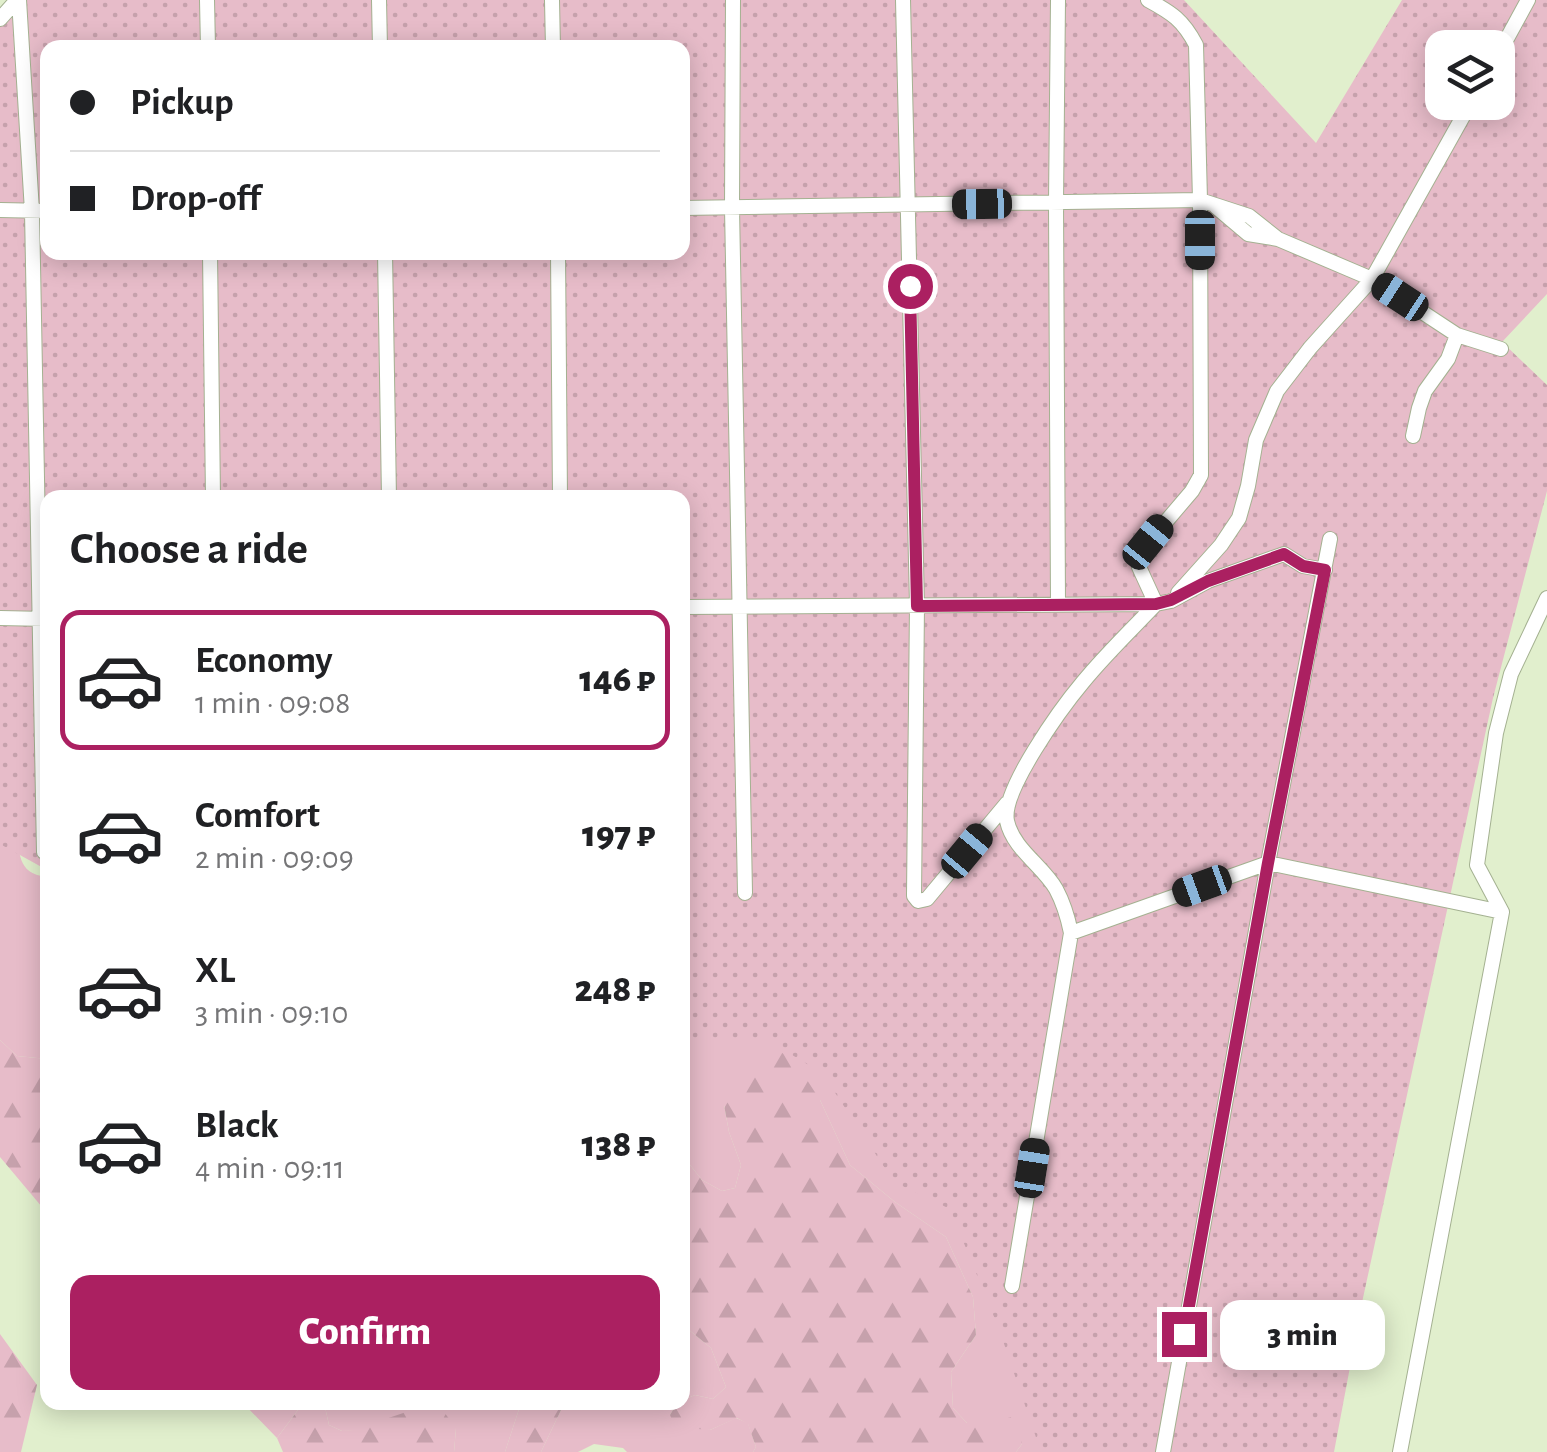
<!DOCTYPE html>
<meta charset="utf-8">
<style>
body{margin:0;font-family:"Alegreya Sans",sans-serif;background:#f2f2f2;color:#202124;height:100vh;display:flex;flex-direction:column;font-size:38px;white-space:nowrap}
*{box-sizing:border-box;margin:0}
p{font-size:32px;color:#757577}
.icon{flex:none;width:55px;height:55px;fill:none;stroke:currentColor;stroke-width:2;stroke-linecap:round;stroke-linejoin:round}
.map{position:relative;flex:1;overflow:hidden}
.drawer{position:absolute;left:40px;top:490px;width:650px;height:920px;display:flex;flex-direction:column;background:#fff;border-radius:20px;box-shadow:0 5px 25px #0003}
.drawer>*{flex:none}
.banner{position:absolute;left:40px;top:40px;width:650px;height:220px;border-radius:20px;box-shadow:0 5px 25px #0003;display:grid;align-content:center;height:220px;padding:0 30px;background:#fff}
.fabs{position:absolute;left:1425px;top:30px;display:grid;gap:20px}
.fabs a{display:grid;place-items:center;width:90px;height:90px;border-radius:20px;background:#fff;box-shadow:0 5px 25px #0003;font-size:50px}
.end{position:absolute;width:45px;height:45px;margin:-22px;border:12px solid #ab2061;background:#fff;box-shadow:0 0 0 5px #fff}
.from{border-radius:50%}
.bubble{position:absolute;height:70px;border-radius:20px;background:#fff;box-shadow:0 5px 25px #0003;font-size:32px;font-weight:800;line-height:70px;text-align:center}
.car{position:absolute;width:30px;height:60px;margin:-30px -15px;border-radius:12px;box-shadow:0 0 8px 2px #0007;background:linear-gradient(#222 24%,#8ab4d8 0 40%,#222 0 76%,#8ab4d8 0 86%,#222 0)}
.banner b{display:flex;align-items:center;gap:35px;height:95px;font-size:38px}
.banner b+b{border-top:2px solid #e0e0e0}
.banner i{width:25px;height:25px;background:#202124}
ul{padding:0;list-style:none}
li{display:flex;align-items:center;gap:30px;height:140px;margin:0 20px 15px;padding:0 10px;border:5px solid transparent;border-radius:20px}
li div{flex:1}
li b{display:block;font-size:38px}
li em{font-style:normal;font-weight:800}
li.on{border-color:#ab2061}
li>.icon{width:90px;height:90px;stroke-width:1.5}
h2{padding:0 30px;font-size:45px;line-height:120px}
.cta{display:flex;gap:20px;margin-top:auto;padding:20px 30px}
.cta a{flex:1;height:115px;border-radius:20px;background:#ab2061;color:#fff;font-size:40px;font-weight:800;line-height:115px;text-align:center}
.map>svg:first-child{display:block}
.grass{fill:#e7bcc9}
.forest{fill:url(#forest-firs)}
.garden{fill:url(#garden-dots);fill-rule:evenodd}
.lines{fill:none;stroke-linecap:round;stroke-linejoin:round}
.minor-casing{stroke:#a4b191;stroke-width:16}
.minor{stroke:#fff;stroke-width:14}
.route{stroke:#ab2061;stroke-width:12}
</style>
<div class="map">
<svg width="1547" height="1452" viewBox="0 0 1547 1452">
<defs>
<pattern id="forest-firs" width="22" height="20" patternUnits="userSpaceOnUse" patternTransform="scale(2.5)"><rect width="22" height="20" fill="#e7bcc9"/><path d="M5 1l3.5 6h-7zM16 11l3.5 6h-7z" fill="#c6a1ac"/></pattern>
<pattern id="garden-dots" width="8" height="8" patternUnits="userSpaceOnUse" patternTransform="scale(2.5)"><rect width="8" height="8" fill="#e7bcc9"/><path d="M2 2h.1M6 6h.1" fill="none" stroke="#c6a1ac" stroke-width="1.8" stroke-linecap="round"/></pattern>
</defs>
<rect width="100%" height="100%" fill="#e1efcd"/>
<path class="grass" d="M0 816C4 821 8 824 11 829 24 852 14 873 47 877V1059L17 1056 0 1040Z
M683 993 823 996 1105 1452H1016L1022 1444 991 1423H967L953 1408 951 1372 976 1335 973 1297 946 1237 895 1202 850 1165 820 1100 724 1105 729 1132 741 1165 735 1188 722 1191 702 1180 683 1156Z
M683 1325 711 1348 726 1387 713 1399 695 1395 683 1400Z
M569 1402 677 1403 670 1415 710 1430 736 1418 748 1423 756 1447 753 1452H627L623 1448 594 1444 578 1452H541L562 1408Z
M243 1403H309L298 1410 277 1438Z
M319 1403H521L505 1452H454L456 1428 342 1431 329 1425 325 1407Z"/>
<path class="forest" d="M0 1040 17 1056 47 1059V1213L0 1157Z
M779 1051 794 1060 820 1100 850 1165 895 1202 946 1237 973 1297 976 1335 951 1372 953 1408 967 1423H991L1011 1417 1021 1426 1022 1444 1016 1452H753L756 1447 748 1424 737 1418 710 1430 675 1427 670 1415 677 1403 682 1402 683 1400 695 1395 713 1399 726 1387 711 1348 683 1325V1156L702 1180 722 1191 735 1188 741 1165 729 1132 724 1105 740 1073 755 1055Z
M0 1334 37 1385 21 1452H0Z
M309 1403H318L325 1407 329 1425 342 1431 353 1430 418 1408H441L456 1428 454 1452H283L277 1438 298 1410Z
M521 1403H569L562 1408 541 1452H505Z"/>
<path class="garden" d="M8 0H1184L1316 143 1402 0H1547V294L1502 342 1547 385V491L1493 698 1363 1298 1334 1452H1041L999 1329 950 1209 894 1182 822 1073 764 1038 683 1041 682 498H48L47 870 0 844V9ZM48 48H682V252H48ZM1442 48H1498V102H1442Z"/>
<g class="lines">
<defs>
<path id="minor" d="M19 0 32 211 44 852
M207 0 208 48
M379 0 380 48
M552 0 553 48
M733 0 732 208 745 893
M903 0 917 605 914 896 918 901 927 899 1007 803
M1058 0 1056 203 1058 604
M0 19 17 0
M1498 55 1528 0
M1216 207 1248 234 1278 239 1372 279 1457 335 1501 349
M682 208 1200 200 1249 216 1278 239
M0 210 48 211
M210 252 213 498
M385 252 389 498
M558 252 560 498
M1413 436 1419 408 1425 391 1448 359 1457 335
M1178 593 1221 545 1239 518 1248 486 1256 440 1277 391 1310 348 1372 279 1471 102
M682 607 1156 604 1171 601 1208 581 1284 554 1303 566 1325 570
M0 618 47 619
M1071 933 1268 863 1502 912
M1012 1286 1071 933C1068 918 1063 902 1056 889 1043 866 1013 849 1007 821 1001 791 1062 707 1083 682 1105 655 1131 630 1156 604L1139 567 1140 552 1192 491 1201 475 1200 200 1196 45C1183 20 1172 13 1148 0
M1163 1452 1268 863 1330 539
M1400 1452 1502 912 1477 865 1496 733 1511 674 1547 598"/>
</defs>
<use href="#minor" class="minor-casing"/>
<use href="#minor" class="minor"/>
</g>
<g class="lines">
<path class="route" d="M910 286 917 606 1156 604 1171 600 1208 581 1284 554 1303 566 1325 570 1268 863 1184 1334"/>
</g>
</svg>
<div class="fabs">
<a><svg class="icon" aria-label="layers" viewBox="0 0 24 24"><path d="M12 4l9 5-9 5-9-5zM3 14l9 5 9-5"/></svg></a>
</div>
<i class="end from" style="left:910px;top:286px"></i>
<i class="end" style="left:1184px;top:1334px"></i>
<div class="bubble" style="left:1220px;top:1300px;width:165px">3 min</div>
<i class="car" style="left:982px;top:204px;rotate:269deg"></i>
<i class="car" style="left:1200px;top:240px;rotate:180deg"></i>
<i class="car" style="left:1400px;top:297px;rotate:303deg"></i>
<i class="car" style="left:1148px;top:542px;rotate:39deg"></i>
<i class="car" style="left:967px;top:851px;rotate:40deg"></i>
<i class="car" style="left:1202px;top:886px;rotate:250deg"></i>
<i class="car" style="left:1032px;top:1168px;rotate:9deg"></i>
<div class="banner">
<b><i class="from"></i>Pickup</b>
<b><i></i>Drop-off</b>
</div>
<section class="drawer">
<h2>Choose a ride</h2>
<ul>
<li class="on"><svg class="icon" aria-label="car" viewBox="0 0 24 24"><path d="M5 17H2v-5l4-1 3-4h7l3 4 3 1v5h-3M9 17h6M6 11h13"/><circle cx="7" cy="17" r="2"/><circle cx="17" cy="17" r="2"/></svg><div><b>Economy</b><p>1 min · 09:08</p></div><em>146 ₽</em></li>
<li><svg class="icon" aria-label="car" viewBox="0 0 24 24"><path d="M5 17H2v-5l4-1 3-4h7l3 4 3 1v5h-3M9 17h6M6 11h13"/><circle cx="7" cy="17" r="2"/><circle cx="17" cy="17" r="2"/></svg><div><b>Comfort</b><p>2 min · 09:09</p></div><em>197 ₽</em></li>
<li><svg class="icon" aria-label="car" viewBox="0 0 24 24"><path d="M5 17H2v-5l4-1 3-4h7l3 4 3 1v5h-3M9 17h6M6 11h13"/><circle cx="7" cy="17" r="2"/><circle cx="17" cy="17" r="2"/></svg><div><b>XL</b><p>3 min · 09:10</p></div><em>248 ₽</em></li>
<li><svg class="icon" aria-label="car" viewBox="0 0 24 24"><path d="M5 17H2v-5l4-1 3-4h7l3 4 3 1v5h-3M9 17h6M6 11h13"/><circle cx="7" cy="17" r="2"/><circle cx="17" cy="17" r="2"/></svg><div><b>Black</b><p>4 min · 09:11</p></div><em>138 ₽</em></li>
</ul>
<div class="cta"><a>Confirm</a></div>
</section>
</div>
